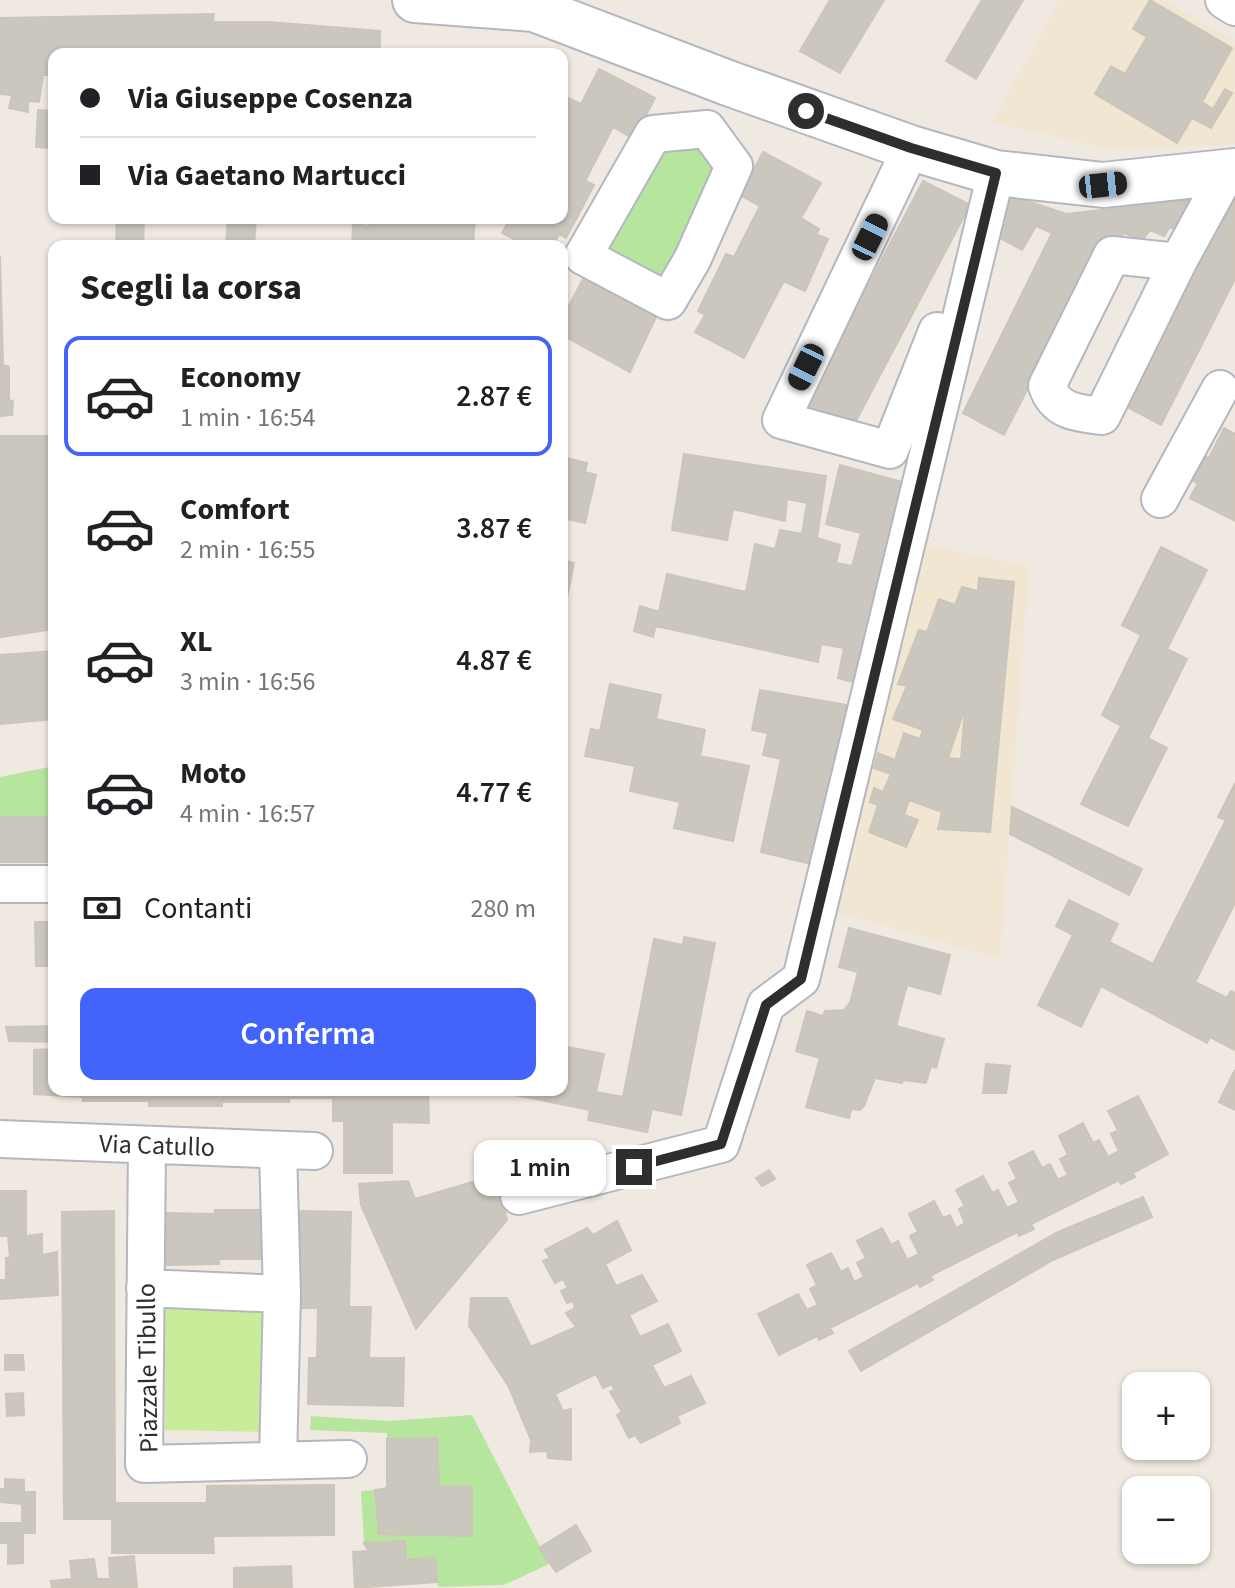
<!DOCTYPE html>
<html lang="it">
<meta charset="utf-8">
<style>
body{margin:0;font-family:"Source Sans 3",sans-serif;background:#f2f2f2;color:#202124;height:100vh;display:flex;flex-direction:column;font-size:30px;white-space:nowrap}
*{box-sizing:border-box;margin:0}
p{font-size:26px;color:#757577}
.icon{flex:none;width:44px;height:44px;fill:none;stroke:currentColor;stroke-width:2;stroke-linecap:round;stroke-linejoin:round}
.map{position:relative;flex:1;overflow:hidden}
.drawer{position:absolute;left:48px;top:240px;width:520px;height:856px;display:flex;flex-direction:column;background:#fff;border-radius:16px;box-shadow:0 2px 6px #0004}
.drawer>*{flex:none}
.banner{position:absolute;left:48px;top:48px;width:520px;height:176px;border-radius:16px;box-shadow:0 2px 6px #0004;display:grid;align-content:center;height:176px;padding:0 32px;background:#fff}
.buttons{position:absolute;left:1122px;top:1372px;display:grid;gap:16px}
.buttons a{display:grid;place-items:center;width:88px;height:88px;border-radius:16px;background:#fff;box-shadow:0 2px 6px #0004;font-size:40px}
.end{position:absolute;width:36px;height:36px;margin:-18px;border:10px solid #2e2e2e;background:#fff;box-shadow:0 0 0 4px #fff}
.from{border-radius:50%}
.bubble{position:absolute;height:56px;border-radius:16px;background:#fff;box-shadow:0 2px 6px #0004;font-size:26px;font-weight:600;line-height:56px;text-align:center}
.car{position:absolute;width:24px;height:48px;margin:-24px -12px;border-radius:10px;box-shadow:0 0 6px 2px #0007;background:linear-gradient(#222 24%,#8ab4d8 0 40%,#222 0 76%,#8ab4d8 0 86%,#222 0)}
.banner b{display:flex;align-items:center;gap:28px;height:76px;font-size:30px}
.banner b+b{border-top:2px solid #e0e0e0}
.banner i{width:20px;height:20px;background:#202124}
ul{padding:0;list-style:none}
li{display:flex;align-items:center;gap:24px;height:120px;margin:0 16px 12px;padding:0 16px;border:4px solid transparent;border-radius:16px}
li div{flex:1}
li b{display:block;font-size:30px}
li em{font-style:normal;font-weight:600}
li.selected{border-color:#4264fb}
li>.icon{width:72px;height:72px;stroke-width:1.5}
h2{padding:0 32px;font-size:36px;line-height:96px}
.pay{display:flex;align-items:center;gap:20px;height:88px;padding:0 32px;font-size:30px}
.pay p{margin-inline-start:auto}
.button{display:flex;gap:16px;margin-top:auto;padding:16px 32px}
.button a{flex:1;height:92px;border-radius:16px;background:#4264fb;color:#fff;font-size:32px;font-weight:600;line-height:92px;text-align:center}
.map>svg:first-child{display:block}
.education{fill:#f0e6d1}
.green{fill:#b6e59e}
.pitch{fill:#c9ec9a}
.building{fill:#cbc7bf;stroke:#cbc5ba;stroke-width:2;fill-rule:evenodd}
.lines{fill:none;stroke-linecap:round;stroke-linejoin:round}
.minor-casing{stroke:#b4b7c1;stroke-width:40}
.secondary-casing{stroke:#b4b7c1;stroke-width:48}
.minor{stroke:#fff;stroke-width:36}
.secondary{stroke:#fff;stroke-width:44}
.route{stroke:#2e2e2e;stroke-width:10}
.labels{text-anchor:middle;stroke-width:6;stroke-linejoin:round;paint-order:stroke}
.street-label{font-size:26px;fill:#2e2e2e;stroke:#fff}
</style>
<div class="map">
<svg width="1235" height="1588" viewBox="0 0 1235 1588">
<rect width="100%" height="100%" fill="#efe9e1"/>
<path class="education" d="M1060 0H1165L1235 42V144L1113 150 992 122Z
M920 544 1029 566 1000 959 828 910Z"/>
<path class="green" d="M707 129 734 166 675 290 583 256 653 134Z
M54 766V817H0V777Z
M472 1415 549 1564 504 1585 438 1587 435 1557 406 1560 404 1541 364 1543 361 1491 375 1490 379 1534 472 1487 439 1486 437 1438 387 1439V1433L310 1430 311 1416 389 1421Z"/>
<path class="pitch" d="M165 1304 267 1307 265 1432 165 1430Z"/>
<path class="building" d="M830 0H884L840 73 800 51Z
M982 0H1023L976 79 946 61Z
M1150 0 1232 48 1202 102 1213 109 1225 89 1232 93 1211 128 1192 118 1177 143 1095 94 1111 66 1125 74 1147 37 1133 29Z
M214 14 213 22H269L380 31V54H54V75H43L39 102 28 101V112L9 108 12 95 0 94V18Z
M599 69 655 98 634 139 613 127 585 181 594 185 566 238 559 234 553 246H528L502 233 510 218H562V100L564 96 581 104Z
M38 110 54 111V148L36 147Z
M763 152 821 183 801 218 819 229 800 262 795 259 744 358 695 332 705 315 698 311 726 254 734 257 760 206 740 195Z
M923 181 970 205 849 434 804 408Z
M1004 193 1066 214 1193 200 1182 234 1170 227 1164 236 1150 230 1142 241 1124 233 1119 240 1106 235 1004 435 963 413 1052 233 1036 226 1022 250 991 233Z
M1235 196V279L1161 425 1120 403 1225 199Z
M117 218H144L143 246H116Z
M228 218H256L254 246H226Z
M369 218H475L473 246H368Z
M353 224 369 226 368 246H352Z
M816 234 828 239 805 291 783 281 795 259 800 262Z
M0 256 3 365 9 367V400L13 401 12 415 0 416Z
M584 277 657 315 630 372 562 335V319Z
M1224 428 1235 434V521L1190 498 1198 483 1191 480 1203 456 1209 458Z
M0 436H54V491H50L54 629 1 637Z
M684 454 826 476 817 538 840 545 836 563 852 566 861 533 826 524 840 465 906 483 861 684 838 678 844 648 821 644 818 662 656 626 667 574 746 592 755 544 775 549 780 530 802 534 807 503 787 499 785 521 733 509 727 540 672 530Z
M562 457 587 463 585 472 596 475 585 523 562 518Z
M1161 547 1207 570 1167 649 1187 659 1148 738 1167 748 1128 826 1081 804 1121 726 1102 715 1141 635 1122 625Z
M562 560 574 563 564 612 562 611Z
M979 578 1014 582 990 832 938 829 942 812 909 800 904 815 918 820 906 847 869 832 878 805 870 802 874 788 883 792 891 774 874 768 878 753 895 760 904 733 920 739 923 730 893 719 907 686 898 684 919 630 927 632 939 599 955 605 962 587 978 591ZM965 708 961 759 948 758Z
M640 606 659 612 653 637 634 631Z
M54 651V719L0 724V655Z
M610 684 661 695 656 719 705 730 700 756 749 766 733 841 674 828 680 802 630 791 635 766 585 756 591 729 600 731Z
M760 690 847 705 811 864 761 852 781 759 763 755 768 733 752 730Z
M1235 783V903L1195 982 1227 998 1231 991 1235 993V1050L1210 1037 1207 1043 1101 986 1081 1027 1038 1005 1073 935 1056 926 1069 900 1118 924 1109 942 1153 964 1226 820 1218 817Z
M1012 807 1142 869 1129 895 1010 834Z
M0 817H54V862H0Z
M35 922H54V966H36Z
M849 928 950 955 940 994 907 985 896 1026 944 1039 936 1068 931 1066 926 1083 903 1080 902 1083 875 1078 864 1106 860 1110 851 1109 849 1118 806 1107 820 1058 796 1051 807 1011 823 1016 825 1011 844 1010 850 1003 858 972 839 967Z
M684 937 715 943 681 1115 652 1109 647 1132 588 1120 590 1110 490 1090H562V1046L604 1054 596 1092 623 1097 654 939 683 945Z
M54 1026V1042L9 1041 6 1027Z
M54 1049V1090H428L429 1123 392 1122V1173H344V1121H333V1098H289V1102H222V1106H149V1101H83V1097L34 1094V1050Z
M986 1064 1010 1066 1006 1093H983Z
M1235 1070V1110L1219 1102Z
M1138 1096 1168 1154 1133 1173 1135 1177 1121 1184 1119 1180 1031 1224 1034 1229 1019 1236 1017 1232 930 1276 933 1280 920 1287 918 1283 830 1328 833 1333 819 1340 817 1336 779 1355 758 1314 798 1294 807 1310 818 1305 810 1289 817 1285 807 1265 831 1253 841 1272 848 1268 854 1282 864 1277 857 1263 866 1258 857 1241 882 1228 891 1245 898 1241 907 1260 919 1254 910 1236 918 1232 909 1214 934 1201 943 1218 950 1215 956 1228 965 1223 959 1209 965 1206 956 1190 983 1176 992 1193 998 1190 1007 1208 1019 1202 1009 1183 1017 1179 1009 1163 1033 1151 1042 1168 1050 1164 1058 1180 1068 1175 1060 1159 1068 1155 1059 1136 1083 1123 1093 1143 1099 1140 1108 1157 1119 1151 1111 1134 1118 1130 1108 1111Z
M769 1170 775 1179 762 1186 756 1178Z
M496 1175 507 1220 416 1329 361 1205 359 1184 408 1181 415 1199Z
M0 1191H26V1236L42 1234V1255L57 1252 58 1295 0 1299V1280H6V1258H10L8 1236H0Z
M1143 1197 1152 1217 1053 1260 861 1371 849 1351 1058 1232Z
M215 1210H266L267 1259H219V1264L167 1265 166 1213 215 1214Z
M114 1211 115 1503H207V1486L334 1485V1535L213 1536 214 1553H112V1519H64L62 1212Z
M300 1211 351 1212 349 1307H371L369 1358H404L403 1406 308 1404 309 1358H317L318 1308H298Z
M617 1221 631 1250 605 1264 616 1286 642 1275 657 1301 629 1315 640 1337 668 1324 681 1351 652 1365 664 1388 691 1376 705 1403 677 1416 680 1423 641 1443 635 1435 629 1438 617 1415 622 1412 610 1392 614 1390 612 1384 603 1388 596 1374 555 1394 563 1411 571 1409V1460L548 1458 547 1451 530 1452 531 1440 509 1387 469 1326 471 1298H507L531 1347 576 1327 566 1313 575 1308 573 1301 567 1303 561 1291 568 1288 563 1279 555 1283 543 1261 550 1258 545 1250 587 1228 593 1235Z
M5 1355H23L24 1370H5Z
M23 1393 24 1415 7 1416 6 1394Z
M437 1438 439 1486 472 1487V1536L379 1534 375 1490 387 1488V1439Z
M5 1479 24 1480V1492H35V1533H23V1563L8 1564V1543H0V1523H22V1504L0 1502V1489H5Z
M576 1525 591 1551 556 1572 539 1548Z
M405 1541 406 1560 435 1557 437 1582 355 1588 353 1552 368 1551 364 1543Z
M134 1556 137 1588H52L51 1581 72 1579 70 1561 94 1559 97 1579H110L109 1558Z
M291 1566 292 1588H234V1568Z"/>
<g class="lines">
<defs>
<path id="minor" d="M1224 0 1235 7
M707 129 734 166 692 260 668 301 583 256 653 134Z
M911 148 781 420 890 450 937 331
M1178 262 1102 416C1077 413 1056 412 1047 386L1112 255 1178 262 1227 172
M1160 499 1220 389
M0 884H54
M0 1139 314 1151
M147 1145 144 1464 348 1459
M519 1196 721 1144 766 1005 801 979 996 173
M145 1288 282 1294
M278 1460 282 1294 278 1150"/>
<path id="secondary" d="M415 0 534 9 728 83 911 148 996 173 1103 185 1235 171"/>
</defs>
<use href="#minor" class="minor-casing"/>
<use href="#secondary" class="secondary-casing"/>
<use href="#minor" class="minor"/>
<use href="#secondary" class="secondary"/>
</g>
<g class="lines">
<path class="route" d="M634 1167 721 1144 766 1005 801 979 996 173 911 148 806 111"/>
</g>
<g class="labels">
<g class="street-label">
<text transform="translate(157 1145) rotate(2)" y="9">Via Catullo</text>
<text transform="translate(147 1368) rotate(-91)" y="9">Piazzale Tibullo</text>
</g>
</g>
</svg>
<div class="buttons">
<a>+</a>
<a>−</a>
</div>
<i class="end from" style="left:806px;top:111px"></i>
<i class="end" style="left:634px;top:1167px"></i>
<div class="bubble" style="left:474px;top:1140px;width:132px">1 min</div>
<i class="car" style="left:1103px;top:185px;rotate:84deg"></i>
<i class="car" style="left:870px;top:237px;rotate:26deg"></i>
<i class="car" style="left:806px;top:367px;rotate:206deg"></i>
<div class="banner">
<b><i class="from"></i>Via Giuseppe Cosenza</b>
<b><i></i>Via Gaetano Martucci</b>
</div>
<section class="drawer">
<h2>Scegli la corsa</h2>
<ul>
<li class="selected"><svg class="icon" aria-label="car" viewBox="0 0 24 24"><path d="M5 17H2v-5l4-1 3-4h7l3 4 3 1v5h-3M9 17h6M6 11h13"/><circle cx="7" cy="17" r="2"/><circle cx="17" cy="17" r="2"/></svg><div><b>Economy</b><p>1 min · 16:54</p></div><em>2.87 €</em></li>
<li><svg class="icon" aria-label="car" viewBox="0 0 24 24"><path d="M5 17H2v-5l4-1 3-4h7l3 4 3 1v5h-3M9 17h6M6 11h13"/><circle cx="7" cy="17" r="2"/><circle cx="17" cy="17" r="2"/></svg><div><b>Comfort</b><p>2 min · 16:55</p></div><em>3.87 €</em></li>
<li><svg class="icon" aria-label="car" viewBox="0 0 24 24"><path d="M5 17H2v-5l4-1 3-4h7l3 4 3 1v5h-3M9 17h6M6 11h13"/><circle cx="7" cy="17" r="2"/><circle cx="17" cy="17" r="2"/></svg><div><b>XL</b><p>3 min · 16:56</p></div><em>4.87 €</em></li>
<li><svg class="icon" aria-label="car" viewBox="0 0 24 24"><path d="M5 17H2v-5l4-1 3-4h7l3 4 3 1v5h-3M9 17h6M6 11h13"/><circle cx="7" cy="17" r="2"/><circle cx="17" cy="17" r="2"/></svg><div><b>Moto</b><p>4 min · 16:57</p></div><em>4.77 €</em></li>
</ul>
<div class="pay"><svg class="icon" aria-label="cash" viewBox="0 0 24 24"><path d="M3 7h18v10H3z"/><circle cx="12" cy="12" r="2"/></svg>Contanti<p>280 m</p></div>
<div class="button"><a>Conferma</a></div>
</section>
</div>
